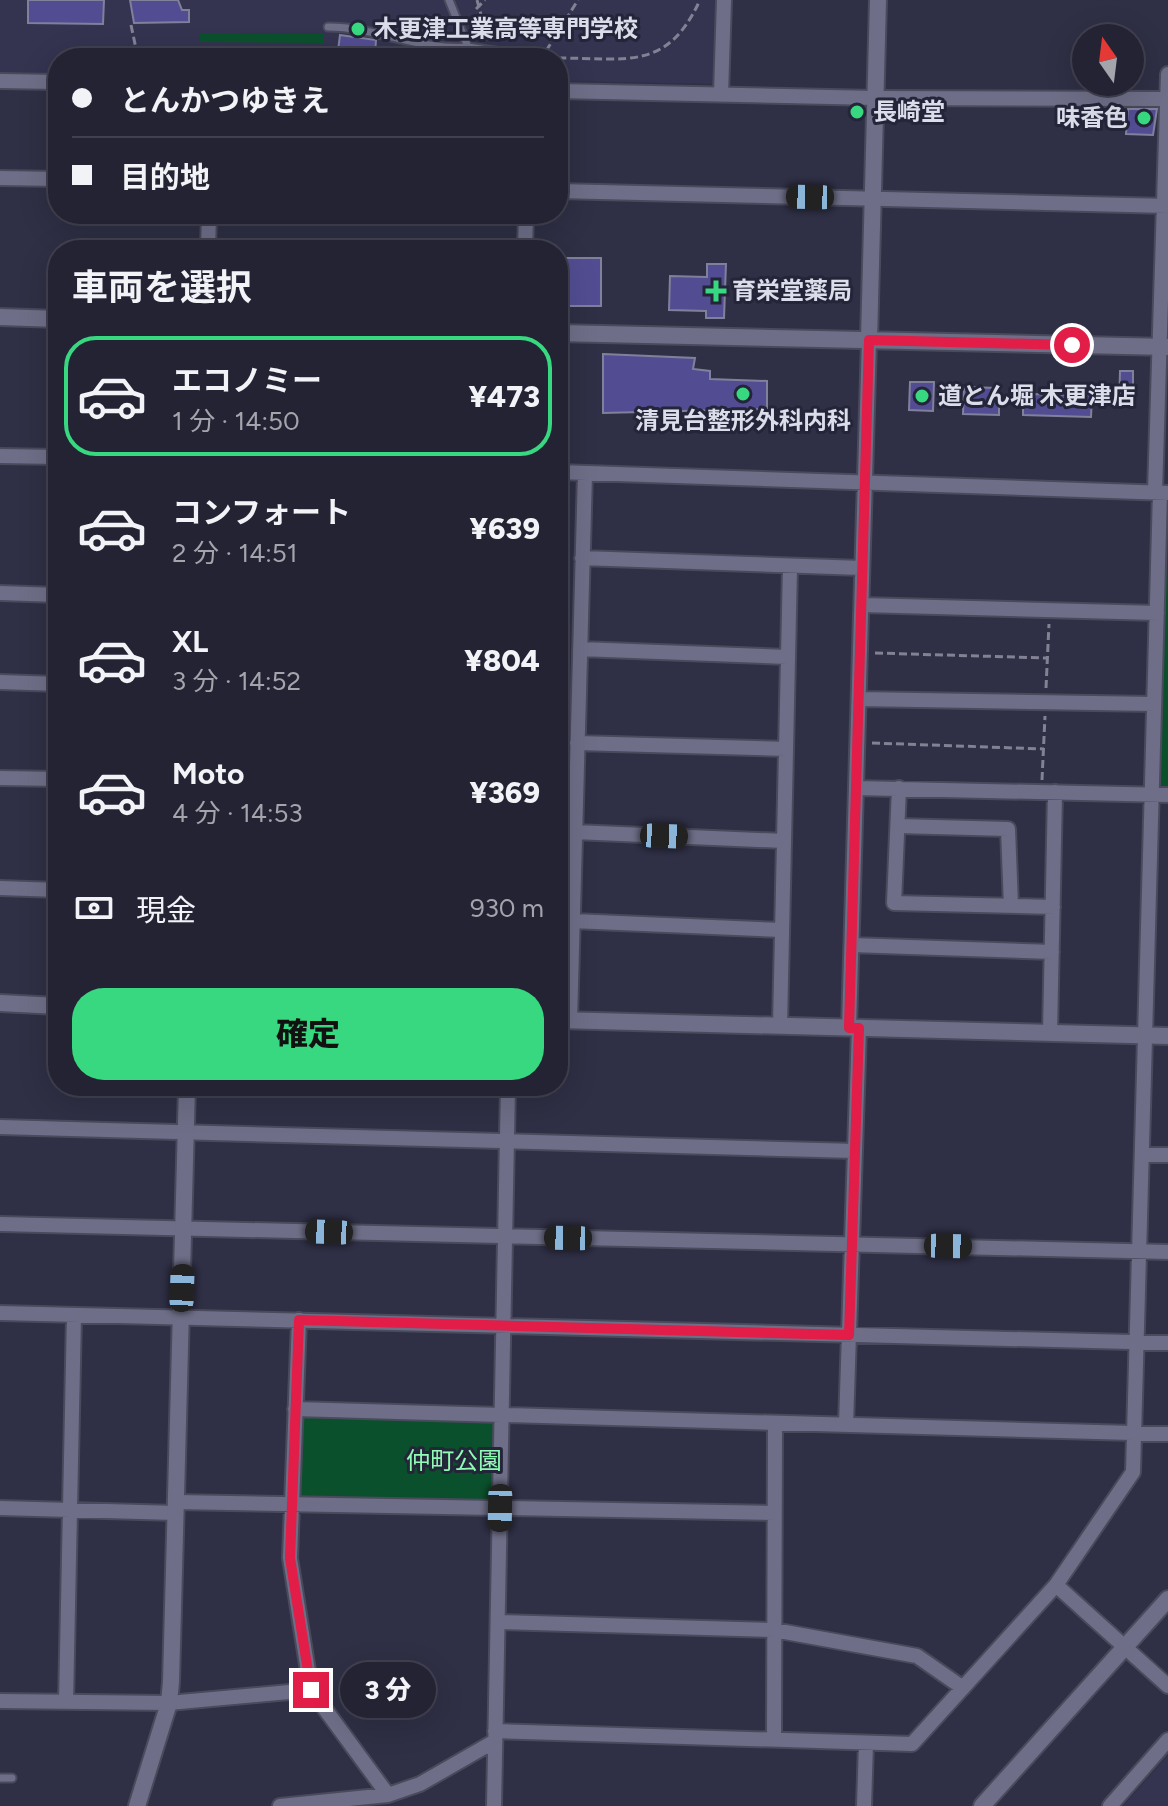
<!DOCTYPE html>
<html lang="ja">
<meta charset="utf-8">
<style>
body{margin:0;font-family:Figtree,"Noto Sans JP",sans-serif;background:#2b2b3c;color:#f1f3f6;height:100vh;display:flex;flex-direction:column;font-size:30px;white-space:nowrap}
*{box-sizing:border-box;margin:0}
p{font-size:26px;color:#a3a4ac}
.icon{flex:none;width:44px;height:44px;fill:none;stroke:currentColor;stroke-width:2;stroke-linecap:round;stroke-linejoin:round}
.map{position:relative;flex:1;overflow:hidden}
.panel{position:absolute;left:48px;top:240px;width:520px;height:856px;display:flex;flex-direction:column;background:#232334;border-radius:32px;box-shadow:0 8px 32px #0002,0 0 0 2px #40404f}
.panel>*{flex:none}
.top-card{position:absolute;left:48px;top:48px;width:520px;height:176px;border-radius:32px;box-shadow:0 8px 32px #0002,0 0 0 2px #40404f;display:grid;align-content:center;height:176px;padding:0 24px;background:#232334}
.needle{width:52px;rotate:346deg}
.controls{position:absolute;left:1072px;top:24px;display:grid;gap:16px}
.controls a{display:grid;place-items:center;width:72px;height:72px;border-radius:50%;background:#232334;box-shadow:0 8px 32px #0002,0 0 0 2px #40404f;font-size:40px}
.end{position:absolute;width:36px;height:36px;margin:-18px;border:10px solid #e11d48;background:#fff;box-shadow:0 0 0 4px #fff}
.from{border-radius:50%}
.bubble{position:absolute;height:56px;border-radius:28px;background:#232334;box-shadow:0 8px 32px #0002,0 0 0 2px #40404f;font-size:26px;font-weight:800;line-height:56px;text-align:center}
.car{position:absolute;width:24px;height:48px;margin:-24px -12px;border-radius:10px;box-shadow:0 0 6px 2px #0007;background:linear-gradient(#222 24%,#8ab4d8 0 40%,#222 0 76%,#8ab4d8 0 86%,#222 0)}
.top-card b{display:flex;align-items:center;gap:28px;height:76px;font-size:30px}
.top-card b+b{border-top:2px solid #40404f}
.top-card i{width:20px;height:20px;background:#f1f3f6}
ul{padding:0;list-style:none}
li{display:flex;align-items:center;gap:24px;height:120px;margin:0 16px 12px;padding:0 8px;border:4px solid transparent;border-radius:32px}
li div{flex:1}
li b{display:block;font-size:30px}
li em{font-style:normal;font-weight:800}
li.active{border-color:#37d880}
li>.icon{width:72px;height:72px;stroke-width:1.5}
h2{padding:0 24px;font-size:36px;line-height:96px}
.pay{display:flex;align-items:center;gap:20px;height:88px;padding:0 24px;font-size:30px}
.pay p{margin-inline-start:auto}
.primary-button{display:flex;gap:16px;margin-top:auto;padding:16px 24px}
.primary-button a{flex:1;height:92px;border-radius:32px;background:#37d880;color:#111;font-size:32px;font-weight:800;line-height:92px;text-align:center}
.map>svg:first-child{display:block}
.built{fill:#343350}
.green{fill:#0b502c}
.building{fill:#524d92;stroke:#80809b;stroke-width:2}
.lines{fill:none;stroke-linecap:round;stroke-linejoin:round}
.service-casing{stroke:#4a4a5d;stroke-width:11}
.minor-casing{stroke:#4a4a5d;stroke-width:18}
.tertiary-casing{stroke:#4a4a5d;stroke-width:20}
.path{stroke:#828294;stroke-width:3;stroke-dasharray:8 4;stroke-linecap:butt}
.service{stroke:#6e6e88;stroke-width:7}
.minor{stroke:#6e6e88;stroke-width:14}
.tertiary{stroke:#6e6e88;stroke-width:16}
.route{stroke:#e11d48;stroke-width:10}
.poi-dot{fill:#37d880;stroke:#25253a;stroke-width:3}
.labels{text-anchor:middle;stroke-width:6;stroke-linejoin:round;paint-order:stroke}
.poi-label{font-size:24px;font-weight:bold;fill:#dcddeb;stroke:#25253a;text-anchor:start}
.park-label{font-size:24px;fill:#8ffbb4;stroke:#25253a}
</style>
<div class="map">
<svg width="1168" height="1806" viewBox="0 0 1168 1806">
<rect width="100%" height="100%" fill="#2f2f45"/>
<path class="built" d="M0 0H717L714 84 558 81V58H58V73L0 72Z
M1168 1755V1806H1123Z"/>
<path class="green" d="M200 33 323 34V43L200 42Z
M1166 500H1168V789L1158 788Z
M295 1409 502 1415 500 1508 290 1503Z"/>
<path class="building" d="M28 0H104L103 24 28 23Z
M130 0H178L182 10H189V22L134 23Z
M340 35 376 40 375 54 351 51 350 58H337Z
M1128 109H1157L1153 135 1126 134Z
M558 258H601V306H558Z
M707 264H726L724 318H706V311L669 310 670 276 707 277Z
M603 354 695 358 693 369 710 371V379L767 381V409L603 413Z
M1120 371H1133V407L1119 406Z
M910 382H934L933 411 909 410Z
M964 387 999 388V415L963 414Z
M1023 394 1092 395 1091 417 1023 415Z"/>
<g class="lines">
<defs>
<path id="service" d="M449 0 468 47 540 58
M328 27C376 27 421 51 468 47
M0 1778H12"/>
<path id="minor" d="M0 81 58 82
M558 91 875 98 1168 99
M721 94 724 0
M0 178 58 179
M558 191 1168 206
M208 250 209 214
M525 250 526 214
M0 456 58 457
M558 472 1168 493
M1155 492 1168 74
M582 558 862 568
M0 593 58 595
M862 605 1157 613
M580 649 787 657
M0 682 58 684
M859 699 1154 704
M577 743 786 749
M0 778 58 779
M856 788 1168 795
M899 788 894 903 1053 907
M898 826 1008 829 1011 906
M575 832 784 841
M0 888 58 890
M573 921 782 930
M852 945 1052 952
M570 1021 585 473
M780 1026 790 566
M849 1028 869 340
M1050 1033 1055 792
M0 1127 855 1151
M1142 1155H1168
M0 1224 1168 1252
M0 1313 1168 1343
M299 1320 290 1558 311 1690 388 1795
M295 1409 1168 1434
M846 1425 859 1028
M176 1502 774 1513
M0 1508 176 1513
M1056 1585 1168 1686
M498 1622 774 1630 917 1656 963 1688
M0 1701 169 1703 311 1690
M66 1702 74 1315
M495 1731 912 1744 1056 1585 1133 1472 1160 493
M774 1740 775 1423
M280 1806 388 1795 420 1784 495 1741
M494 1806 508 1086
M864 1806 866 1743
M1110 1806 1168 1740"/>
<path id="tertiary" d="M0 317 58 319
M558 333 1168 347
M869 340 878 0
M0 1003 58 1006
M558 1020 1168 1036
M137 1806 169 1703 171 1682 187 1086
M982 1806 1168 1599"/>
</defs>
<use href="#service" class="service-casing"/>
<use href="#minor" class="minor-casing"/>
<use href="#tertiary" class="tertiary-casing"/>
<path class="path" d="M477 0 488 40
M476 9 485 0
M131 25 138 58
M546 51 578 0
M558 58C626 58 667 72 700 0
M875 653 1047 658
M1046 688 1049 624
M872 743 1044 749
M1042 780 1045 716"/>
<use href="#service" class="service"/>
<use href="#minor" class="minor"/>
<use href="#tertiary" class="tertiary"/>
</g>
<g class="lines">
<path class="route" d="M311 1690 290 1558 299 1320 849 1335 859 1028H849L869 340 1072 345"/>
</g>
<g class="poi-dot">
<circle cx="358" cy="29" r="8"/>
<circle cx="857" cy="112" r="8"/>
<circle cx="1144" cy="118" r="8"/>
<path d="M712 279h8v8h8v8h-8v8h-8v-8h-8v-8h8z"/>
<circle cx="743" cy="394" r="8"/>
<circle cx="922" cy="396" r="8"/>
</g>
<g class="labels">
<g class="poi-label">
<text x="374" y="37">木更津工業高等専門学校</text>
<text x="873" y="120">長崎堂</text>
<text x="1128" y="126" text-anchor="end">味香色</text>
<text x="732" y="299">育栄堂薬局</text>
<text x="938" y="404">道とん堀 木更津店</text>
<text x="743" y="429" text-anchor="middle">清見台整形外科内科</text>
</g>
<g class="park-label">
<text x="454" y="1469">仲町公園</text>
</g>
</g>
</svg>
<div class="controls">
<a><svg class="needle" viewBox="-14 -14 28 28"><path d="M0-13l5 13h-10z" fill="#e53935"/><path d="M0 13l5-13h-10z" fill="#a3a4ac"/></svg></a>
</div>
<i class="end from" style="left:1072px;top:345px"></i>
<i class="end" style="left:311px;top:1690px"></i>
<div class="bubble" style="left:340px;top:1662px;width:96px">3 分</div>
<i class="car" style="left:810px;top:197px;rotate:271deg"></i>
<i class="car" style="left:664px;top:836px;rotate:92deg"></i>
<i class="car" style="left:329px;top:1232px;rotate:272deg"></i>
<i class="car" style="left:568px;top:1238px;rotate:271deg"></i>
<i class="car" style="left:948px;top:1246px;rotate:91deg"></i>
<i class="car" style="left:182px;top:1288px;rotate:2deg"></i>
<i class="car" style="left:500px;top:1508px;rotate:181deg"></i>
<div class="top-card">
<b><i class="from"></i>とんかつゆきえ</b>
<b><i></i>目的地</b>
</div>
<section class="panel">
<h2>車両を選択</h2>
<ul>
<li class="active"><svg class="icon" aria-label="car" viewBox="0 0 24 24"><path d="M5 17H2v-5l4-1 3-4h7l3 4 3 1v5h-3M9 17h6M6 11h13"/><circle cx="7" cy="17" r="2"/><circle cx="17" cy="17" r="2"/></svg><div><b>エコノミー</b><p>1 分 · 14:50</p></div><em>¥473</em></li>
<li><svg class="icon" aria-label="car" viewBox="0 0 24 24"><path d="M5 17H2v-5l4-1 3-4h7l3 4 3 1v5h-3M9 17h6M6 11h13"/><circle cx="7" cy="17" r="2"/><circle cx="17" cy="17" r="2"/></svg><div><b>コンフォート</b><p>2 分 · 14:51</p></div><em>¥639</em></li>
<li><svg class="icon" aria-label="car" viewBox="0 0 24 24"><path d="M5 17H2v-5l4-1 3-4h7l3 4 3 1v5h-3M9 17h6M6 11h13"/><circle cx="7" cy="17" r="2"/><circle cx="17" cy="17" r="2"/></svg><div><b>XL</b><p>3 分 · 14:52</p></div><em>¥804</em></li>
<li><svg class="icon" aria-label="car" viewBox="0 0 24 24"><path d="M5 17H2v-5l4-1 3-4h7l3 4 3 1v5h-3M9 17h6M6 11h13"/><circle cx="7" cy="17" r="2"/><circle cx="17" cy="17" r="2"/></svg><div><b>Moto</b><p>4 分 · 14:53</p></div><em>¥369</em></li>
</ul>
<div class="pay"><svg class="icon" aria-label="cash" viewBox="0 0 24 24"><path d="M3 7h18v10H3z"/><circle cx="12" cy="12" r="2"/></svg>現金<p>930 m</p></div>
<div class="primary-button"><a>確定</a></div>
</section>
</div>
